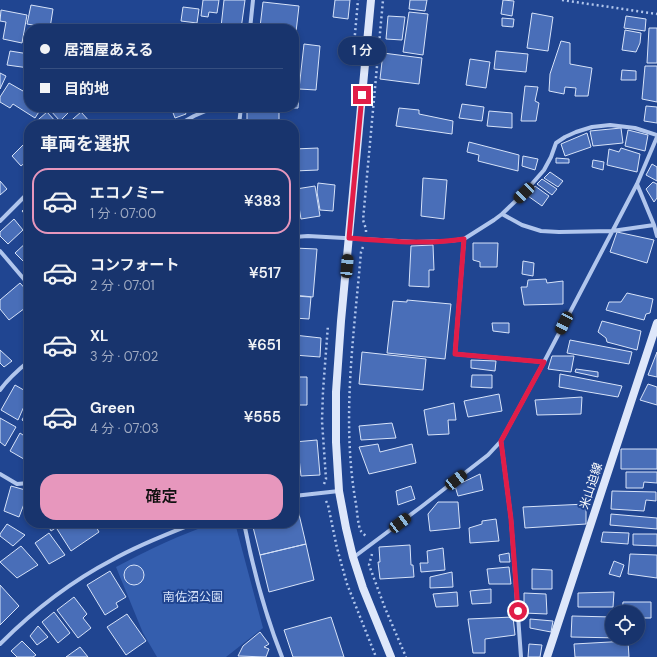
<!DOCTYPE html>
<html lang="ja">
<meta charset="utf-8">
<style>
body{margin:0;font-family:"DM Sans","Noto Sans JP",sans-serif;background:#253f75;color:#f1f3f6;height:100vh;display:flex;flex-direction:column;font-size:15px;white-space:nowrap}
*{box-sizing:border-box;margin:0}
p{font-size:13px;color:#9faac2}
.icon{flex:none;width:22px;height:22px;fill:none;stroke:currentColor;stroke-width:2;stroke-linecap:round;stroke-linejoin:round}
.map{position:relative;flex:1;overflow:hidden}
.sheet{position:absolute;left:24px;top:120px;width:275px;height:408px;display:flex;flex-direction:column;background:#18346d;border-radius:16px;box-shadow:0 2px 6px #0003,0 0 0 1px #364f80}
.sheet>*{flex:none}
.hud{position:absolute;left:24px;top:24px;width:275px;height:88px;border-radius:16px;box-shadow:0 2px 6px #0003,0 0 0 1px #364f80;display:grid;align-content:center;height:88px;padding:0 16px;background:#18346d}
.controls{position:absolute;left:605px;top:605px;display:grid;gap:8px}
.controls a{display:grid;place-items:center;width:40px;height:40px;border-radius:50%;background:#18346d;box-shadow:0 2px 6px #0003,0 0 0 1px #364f80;font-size:20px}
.end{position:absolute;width:18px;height:18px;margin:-9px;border:5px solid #e11d48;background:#fff;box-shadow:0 0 0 2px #fff}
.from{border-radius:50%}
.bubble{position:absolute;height:28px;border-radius:14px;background:#18346d;box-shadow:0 2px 6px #0003,0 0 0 1px #364f80;font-size:13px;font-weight:600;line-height:28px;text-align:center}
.car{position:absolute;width:12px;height:24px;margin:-12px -6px;border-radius:5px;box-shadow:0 0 3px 1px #0007;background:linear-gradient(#222 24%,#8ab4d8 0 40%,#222 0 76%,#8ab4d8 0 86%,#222 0)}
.hud b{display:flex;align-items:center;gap:14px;height:38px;font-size:15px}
.hud b+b{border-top:1px solid #364f80}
.hud i{width:10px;height:10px;background:#f1f3f6}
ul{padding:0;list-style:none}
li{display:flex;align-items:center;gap:12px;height:66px;margin:0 8px 6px;padding:0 8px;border:2px solid transparent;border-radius:16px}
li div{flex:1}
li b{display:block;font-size:15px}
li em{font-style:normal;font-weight:600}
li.current{border-color:#e797bd}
li>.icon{width:36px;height:36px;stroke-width:1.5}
h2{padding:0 16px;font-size:18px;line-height:48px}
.action{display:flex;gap:8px;margin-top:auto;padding:8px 16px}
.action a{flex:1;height:46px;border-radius:16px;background:#e797bd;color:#111;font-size:16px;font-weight:600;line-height:46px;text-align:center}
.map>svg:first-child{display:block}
.green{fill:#345eae}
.building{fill:#496eb8;stroke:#d7e3f9}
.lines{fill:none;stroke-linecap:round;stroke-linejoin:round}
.path{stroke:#b1c6ed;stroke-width:2.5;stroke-dasharray:2 3;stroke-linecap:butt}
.street{stroke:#b1c6ed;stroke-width:4}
.secondary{stroke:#dee7fa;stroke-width:8}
.route{stroke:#e11d48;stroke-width:5}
.labels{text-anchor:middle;stroke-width:4;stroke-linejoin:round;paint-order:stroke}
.street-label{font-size:12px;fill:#fff;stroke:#204591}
.park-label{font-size:12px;fill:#d7e3f9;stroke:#204591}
</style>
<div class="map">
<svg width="657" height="657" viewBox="0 0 657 657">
<rect width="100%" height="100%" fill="#204591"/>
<path class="green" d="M215 523H235L263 628 226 657H157L143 633 116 567C148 550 181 534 215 523Z"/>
<path class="building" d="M203 0H219L217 13 209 12 208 17 201 16Z
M224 0H245L241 29 221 27Z
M335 0H350L348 19 333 17Z
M410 0H427L425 11 409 9Z
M503 0 514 1 512 16 501 14Z
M263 2 299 6 296 32 294 31V29H276L260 27Z
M31 5 53 9 50 28 27 24Z
M183 7 199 9 197 23 181 21Z
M1 10 27 15 22 43 3 39 6 22 0 21Z
M409 12 428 14 423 55 403 52Z
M532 13 553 17 548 51 527 48Z
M388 16 405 17 402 40 386 39Z
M626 16 646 19 645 31 624 28Z
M502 18 514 19 513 27 502 26Z
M108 26 133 29H108Z
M649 28H657V63H647Z
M625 30 641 33 640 43 636 52 622 50Z
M561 41 570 43V64L592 68 588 96H575L576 88 565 87 564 94 549 91 550 74Z
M304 44 320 46 316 90 299 89Z
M10 51 29 54V68L7 65Z
M496 51 528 54 526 72 494 69Z
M383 53 422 58 419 84 380 79Z
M470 59 490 62 486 88 466 85Z
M645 66H657V102L642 99Z
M622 70 636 71V80H621Z
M294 72H298L297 86H294Z
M0 73 6 76 0 89Z
M9 83 23 91 27 84 29 85V107H42L35 118 13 104 10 108 0 102V97Z
M525 86 538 87 535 101 539 103 536 121H521Z
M294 91H299L298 108H282V107H294Z
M462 104 484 107 482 121 459 118Z
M646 106 657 107V123L644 121Z
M53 107H74L60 121 50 110Z
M179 107H183L186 114 175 118 172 110Z
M399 108 419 110V114L453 121 452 134 396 126Z
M247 111H279V125H247Z
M489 111 512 113V128L487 126Z
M47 112 57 123 54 125H32Z
M81 112 91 123 88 125H66Z
M621 128 623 143 593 146 590 131Z
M628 130 648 135 645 151 625 146Z
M587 133 591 147 565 156 561 144Z
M27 141 29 143V159L21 166 12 156Z
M469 142 519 155 518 171 478 161 479 155 467 152Z
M318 148V170L294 171V149Z
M621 148 640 154 637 172 607 165 609 149 619 152Z
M523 156 538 159 535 170 522 166Z
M556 158 569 159V163H556Z
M593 160 604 162 603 170 592 167Z
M652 164 657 167V181L646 175Z
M550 172 563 181 558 187 544 178Z
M423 178 447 180 444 219 421 216Z
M542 179 557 189 552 195 537 184Z
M0 181 7 189 0 195Z
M653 182 657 184V198L654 202 646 189Z
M318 183 335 185 333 211 320 210 317 192Z
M315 186 320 216 301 219 296 189Z
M535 186 549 196 542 206 528 196Z
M29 205V219L22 211Z
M14 219 23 230 8 244 0 236V232Z
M617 232 654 240 647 263 610 252Z
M29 240V267L15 253Z
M473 243H498L497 267H480V262L473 260Z
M433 245 434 270H429V287L409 286 411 246Z
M294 248 317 249 313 297 294 295Z
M523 261 534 263 533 276 522 274Z
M546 279 547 283 563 281V304L524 305 521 287H527L528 280Z
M20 283 29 293V305L9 320 0 309V300Z
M627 293 653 299 650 313 646 314 644 320 606 310 609 302H621Z
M294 296 311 297 309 319 294 318Z
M407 300 451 304 445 359 387 353 393 301 407 302Z
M602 321 641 331 637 350 607 342 606 338 598 332Z
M492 323H509V333L493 331Z
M294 335 321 338 320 357 294 355Z
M570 340 632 352 629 364 567 353Z
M0 350 12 361 4 367 0 363Z
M362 352 426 359 423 390 359 384Z
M657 352V377L648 375Z
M552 356H574L571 372 548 369Z
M471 360 496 361 495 371 471 368Z
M576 369 598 372V377L575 372Z
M560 374 622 386 618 397 559 387Z
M472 375H492V388L471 387Z
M294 377H307V405H294Z
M648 384 657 387V405L640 400Z
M15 385 29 393V395L18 420 1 410Z
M499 394 502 411 468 417 464 401Z
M582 397 581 414 537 415 535 400Z
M454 403 456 420H448L449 434 428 435 424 410Z
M29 407V425L22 420Z
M0 418 16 427 5 446 0 442Z
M392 423 396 438 361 440 359 426Z
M20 433 29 439V462L10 451Z
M317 440 320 475 301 476 299 458 294 459V442Z
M378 444 380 452 412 444 416 463 369 474 359 447Z
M621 449H657V469H621Z
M626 472H657V483L644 482 643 488H626Z
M480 474 483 490 458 496 455 486Z
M11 486 29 491 19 517 4 511Z
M411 486 415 499 398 505 396 491Z
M612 491 656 492V501L646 500 644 511 611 509Z
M438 502H458L460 528 430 531 428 514Z
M586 504V524L525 528 523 507Z
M298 510 306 544 260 555 252 523H294V511Z
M611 514 657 518V529L610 525Z
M496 519 499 541 470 543 469 528 482 524V521Z
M55 523H63L51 531 49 527Z
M67 523H94L99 532 71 551 57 529Z
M7 524 25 535 13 546 0 536V534Z
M603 532 629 533 628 544 601 542Z
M49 533 65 555 49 564 35 543Z
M633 534H657V546L633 545Z
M306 544 314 580 269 592 260 555Z
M410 545 411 565H413L414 577 380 579 378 562H380L379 547Z
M21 546 38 565 17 578 0 562Z
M443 548 445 570 421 572 420 563H428L427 551Z
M509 553 510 562H500L499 555Z
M630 554 657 555V578L628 574Z
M614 561 624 565 620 577 609 574Z
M124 575a10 10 0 1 1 20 0a10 10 0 1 1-20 0Z
M509 567 511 584H489L487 569Z
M532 569 552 570V589H532Z
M110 571 126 597 116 603 118 607 105 615 87 585Z
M452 572 453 587 430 588V577Z
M0 585 19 606 0 625Z
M491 589V603L472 604 470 591Z
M457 592 458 606 436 607 433 594Z
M614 592 613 607H578V593Z
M524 593 546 594 547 614 524 613Z
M74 597 87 614 83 618 91 628 78 638 57 610Z
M623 602H651V618H638V612H622Z
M54 612 70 633 58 643 42 622Z
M127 614 146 641 126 655 107 627Z
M572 616 612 617V638H620L571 637Z
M331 617 344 657H293L284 630Z
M513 617 515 635 485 639V653H473L468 619Z
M530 619 553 621 551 632 530 628Z
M38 626 48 637 37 645 30 636Z
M260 632 269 644 264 647 269 649 266 657 238 656 243 646Z
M22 641 36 655 33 657H17L11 651Z
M628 641 629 657H575L574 644Z
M529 644 542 645 540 657H528Z
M80 647 88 657H66Z"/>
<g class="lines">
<path class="path" d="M562 0 657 14
M354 45 358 0
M366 232V229L363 220 383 0
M363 247 361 252C354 335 341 421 356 504 357 510 358 527 361 531 362 533 365 535 367 537
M324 484 326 479 322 421 323 391 328 325
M326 501 328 505 337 548 347 584 376 657
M203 526 212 523
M372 554 369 565 385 608 406 657"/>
<path class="street" d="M250 29 253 0
M178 125 194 116 215 107
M239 125 241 107
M637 184 654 225 657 236
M502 214 522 225 541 231 559 232 612 231 654 225
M0 221 29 192
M294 237 308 236 416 242 449 241 464 239 494 220 502 214 524 193 544 170 551 157 556 143 565 137 576 132 592 127 610 125 635 128 657 135
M464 239 455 354 544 362
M0 251 29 285
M0 390C8 379 18 370 29 361
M501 441 511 519 521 657
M0 474 17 484 29 483
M294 496 339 491
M244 523C253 569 265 614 282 657
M354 557 421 507 488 455 501 441 544 362 637 184 657 137
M0 644C33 611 70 582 112 560 138 545 167 534 195 523"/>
<path class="secondary" d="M371 0 341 321 336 392V442L339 491 346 528 353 557 363 588 391 657
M547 657 657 323"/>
</g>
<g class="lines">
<path class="route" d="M362 95 349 238C387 241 427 245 464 239L455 354 544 362 501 441 511 519 518 611"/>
</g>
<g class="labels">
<g class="street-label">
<text transform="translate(591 486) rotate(-72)" y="4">米山迫線</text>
</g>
<g class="park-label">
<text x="193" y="601">南佐沼公園</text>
</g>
</g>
</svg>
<div class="controls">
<a><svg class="icon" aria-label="locate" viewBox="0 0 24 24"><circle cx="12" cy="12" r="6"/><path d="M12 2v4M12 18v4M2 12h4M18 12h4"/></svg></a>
</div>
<i class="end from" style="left:518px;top:611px"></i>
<i class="end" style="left:362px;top:95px"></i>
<div class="bubble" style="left:338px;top:37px;width:48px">1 分</div>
<i class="car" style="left:524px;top:193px;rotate:226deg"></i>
<i class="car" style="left:347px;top:266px;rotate:5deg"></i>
<i class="car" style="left:564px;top:323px;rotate:207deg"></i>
<i class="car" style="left:456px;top:480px;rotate:52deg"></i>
<i class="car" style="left:400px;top:523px;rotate:53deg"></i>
<div class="hud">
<b><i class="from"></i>居酒屋あえる</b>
<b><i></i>目的地</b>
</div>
<section class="sheet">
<h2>車両を選択</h2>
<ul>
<li class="current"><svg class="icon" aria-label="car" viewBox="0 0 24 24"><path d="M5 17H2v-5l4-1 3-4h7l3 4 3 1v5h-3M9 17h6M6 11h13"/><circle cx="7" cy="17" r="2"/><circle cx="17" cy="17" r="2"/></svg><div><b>エコノミー</b><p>1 分 · 07:00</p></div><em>¥383</em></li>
<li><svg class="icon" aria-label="car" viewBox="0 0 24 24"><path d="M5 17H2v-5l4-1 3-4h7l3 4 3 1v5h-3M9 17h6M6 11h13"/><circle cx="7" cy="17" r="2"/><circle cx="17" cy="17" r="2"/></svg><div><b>コンフォート</b><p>2 分 · 07:01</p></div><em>¥517</em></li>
<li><svg class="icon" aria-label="car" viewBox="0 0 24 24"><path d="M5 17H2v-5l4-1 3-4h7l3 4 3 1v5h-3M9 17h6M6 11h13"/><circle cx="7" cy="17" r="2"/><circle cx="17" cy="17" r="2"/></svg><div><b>XL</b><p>3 分 · 07:02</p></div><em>¥651</em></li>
<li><svg class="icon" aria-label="car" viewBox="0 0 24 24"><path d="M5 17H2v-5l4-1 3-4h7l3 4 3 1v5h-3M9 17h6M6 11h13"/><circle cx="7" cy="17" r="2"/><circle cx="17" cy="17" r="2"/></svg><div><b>Green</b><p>4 分 · 07:03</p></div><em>¥555</em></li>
</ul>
<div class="action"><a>確定</a></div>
</section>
</div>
